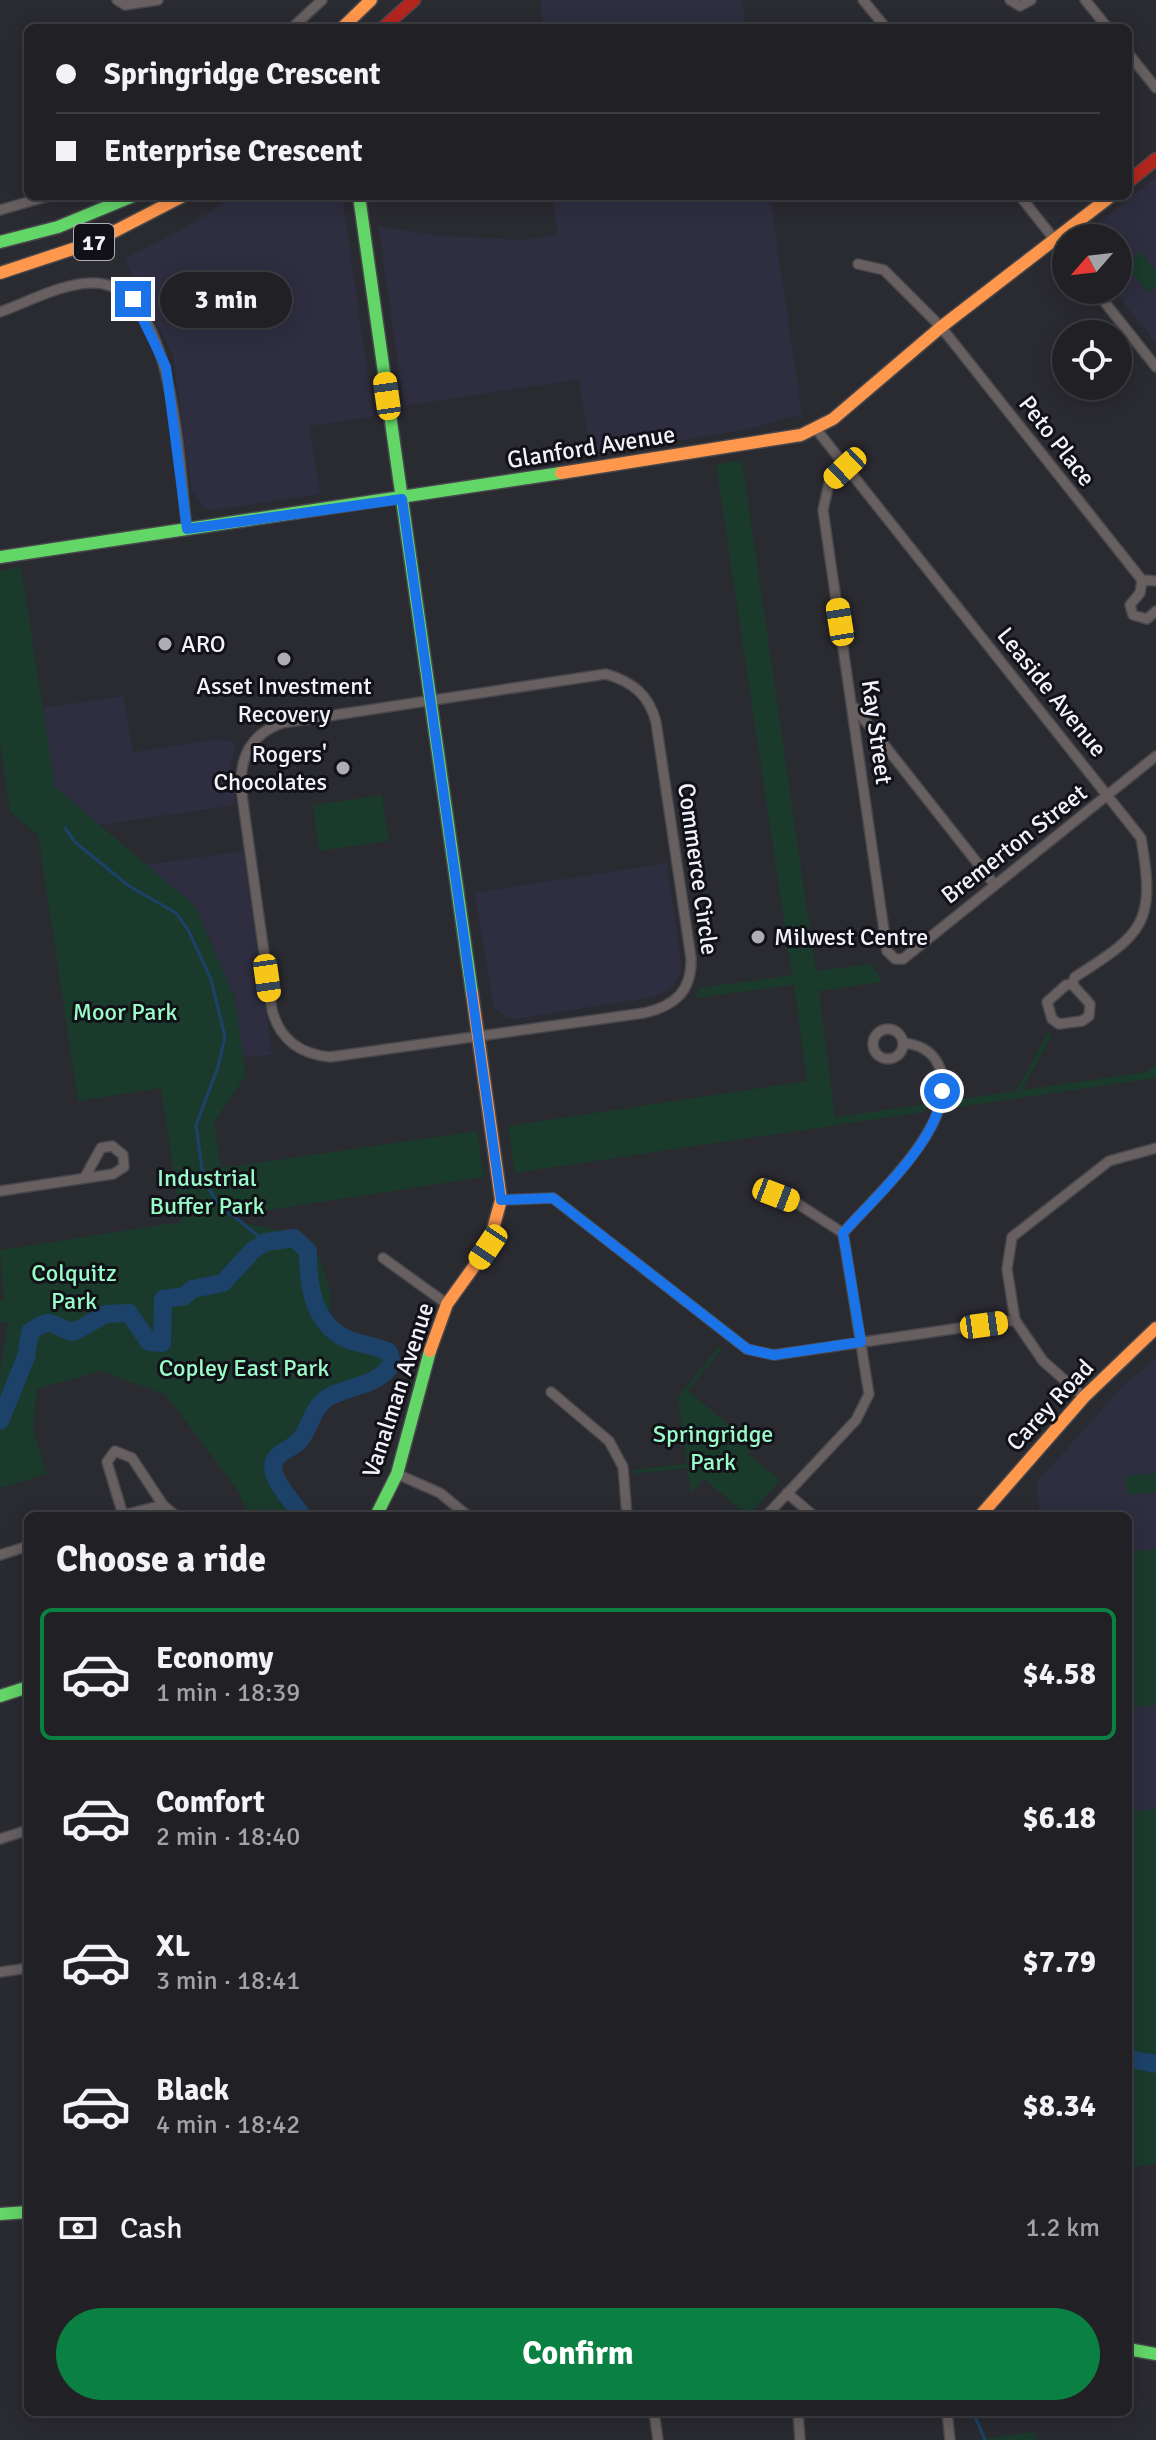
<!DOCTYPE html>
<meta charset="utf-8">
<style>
body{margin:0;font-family:Signika,sans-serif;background:#2d2d32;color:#f1f3f6;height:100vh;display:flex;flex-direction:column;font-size:30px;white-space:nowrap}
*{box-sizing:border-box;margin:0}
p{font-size:26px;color:#a2a3a7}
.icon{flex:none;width:44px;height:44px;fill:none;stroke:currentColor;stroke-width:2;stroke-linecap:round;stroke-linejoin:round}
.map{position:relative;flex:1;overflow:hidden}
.sheet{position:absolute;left:24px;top:1512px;width:1108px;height:904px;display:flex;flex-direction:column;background:#202025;border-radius:12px;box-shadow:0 4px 20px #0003,0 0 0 2px #3d3e42}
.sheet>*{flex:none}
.top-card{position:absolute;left:24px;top:24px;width:1108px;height:176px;border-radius:12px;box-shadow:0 4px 20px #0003,0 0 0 2px #3d3e42;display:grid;align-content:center;height:176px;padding:0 32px;background:#202025}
.needle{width:52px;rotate:242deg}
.fabs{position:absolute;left:1052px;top:224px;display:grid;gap:16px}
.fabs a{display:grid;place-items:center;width:80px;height:80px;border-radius:50%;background:#202025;box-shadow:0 4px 20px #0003,0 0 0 2px #3d3e42;font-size:40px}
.end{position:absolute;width:36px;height:36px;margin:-18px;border:10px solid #1a73e8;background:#fff;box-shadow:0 0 0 4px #fff}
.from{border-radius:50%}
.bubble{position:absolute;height:56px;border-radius:28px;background:#202025;box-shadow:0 4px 20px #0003,0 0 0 2px #3d3e42;font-size:26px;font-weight:800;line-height:56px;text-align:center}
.car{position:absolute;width:24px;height:48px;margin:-24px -12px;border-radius:10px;box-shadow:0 0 6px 2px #0007;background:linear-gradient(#f5c518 24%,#345 0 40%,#f5c518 0 76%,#345 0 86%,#f5c518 0)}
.top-card b{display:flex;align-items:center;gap:28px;height:76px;font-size:30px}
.top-card b+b{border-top:2px solid #3d3e42}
.top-card i{width:20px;height:20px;background:#f1f3f6}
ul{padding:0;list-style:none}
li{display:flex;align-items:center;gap:24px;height:132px;margin:0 16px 12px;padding:0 16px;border:4px solid transparent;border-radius:12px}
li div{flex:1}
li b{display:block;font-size:30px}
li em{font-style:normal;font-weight:800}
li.selected{border-color:#0b8043}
li>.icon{width:72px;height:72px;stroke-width:1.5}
h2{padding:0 32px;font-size:36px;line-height:96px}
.pay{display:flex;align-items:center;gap:20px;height:88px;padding:0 32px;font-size:30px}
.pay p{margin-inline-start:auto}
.action{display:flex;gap:16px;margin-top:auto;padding:16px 32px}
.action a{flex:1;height:92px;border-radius:48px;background:#0b8043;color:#fff;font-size:32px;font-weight:800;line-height:92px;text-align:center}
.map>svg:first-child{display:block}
.built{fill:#2e2e40}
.green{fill:#1a3a2c}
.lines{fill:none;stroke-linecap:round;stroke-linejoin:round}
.stream{stroke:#1d426a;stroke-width:3}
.river{stroke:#1d426a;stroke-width:18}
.street-casing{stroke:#47474c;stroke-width:12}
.fast-casing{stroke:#47474c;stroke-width:15}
.slow-casing{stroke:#47474c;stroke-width:15}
.jam-casing{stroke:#47474c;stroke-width:15}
.street{stroke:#675f60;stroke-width:9}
.fast{stroke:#63d668;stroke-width:12}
.slow{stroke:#ff974d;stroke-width:12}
.jam{stroke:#b3261e;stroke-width:12}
.route{stroke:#1a73e8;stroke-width:10}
.poi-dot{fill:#abacb4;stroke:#111117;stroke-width:3}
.labels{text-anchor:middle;stroke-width:6;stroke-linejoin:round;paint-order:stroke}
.shield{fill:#111117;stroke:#aeaeb7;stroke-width:2}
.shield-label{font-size:22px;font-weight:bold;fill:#f1f2fb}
.street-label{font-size:24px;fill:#f1f2fb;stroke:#111117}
.poi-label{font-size:24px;fill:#f1f2fb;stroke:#111117;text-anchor:start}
.park-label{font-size:24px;fill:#99fbc7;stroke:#111117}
</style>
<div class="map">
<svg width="1156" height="2440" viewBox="0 0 1156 2440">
<rect width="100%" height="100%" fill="#2a2a31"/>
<path class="built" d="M540 0H742L746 28H544Z
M1156 177V343L1114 290H1118V238H1080Z
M233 196H342L374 416 310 426 320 494 214 510 203 507 192 492 173 356 124 259 187 227Z
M552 196H770L802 414 745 430 590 454 579 379 404 406 378 226 441 236 523 240 558 235Z
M124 696 133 752 220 739 236 743 231 765 236 805 98 825 55 787 42 708Z
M243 851 272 1055 243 1057 235 999 195 906 146 865Z
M667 863 681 962V973L671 988 653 997 516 1019 508 1018 494 1009 474 893Z
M1156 1358V1809L1128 1812V1516H1040L1036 1483 1124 1385Z"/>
<path class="green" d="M1140 252 1156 272V287L1148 293 1125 264Z
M742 460 816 971 872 964 882 982 819 991 835 1117 928 1104 924 1112 515 1173 508 1126 807 1081 794 985 695 998 699 988 792 975 716 464Z
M21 567 55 787 195 906 235 999 246 1075 214 1122 221 1168 477 1131 484 1177 229 1216 239 1222 303 1235 320 1259 331 1294 330 1318C352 1340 391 1337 380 1373L338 1388 317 1402 302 1422 298 1436 278 1454 277 1470 304 1516H249L238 1491 166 1395 101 1371 37 1389 33 1430 47 1474 0 1488V1373L8 1322 0 1323V1301L4 1300 0 1250 181 1222 161 1088 78 1101 38 835 10 812 0 742V571Z
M382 795 389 841 319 851 313 805Z
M1049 1031 1051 1037 1022 1090 1147 1072 1156 1064V1078L952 1108 954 1100 1016 1091Z
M719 1346 722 1349 688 1391 742 1435 740 1438 752 1449 748 1454 780 1480 748 1516 704 1479 691 1493 687 1468 633 1474V1470L687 1464 678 1397Z
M1156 1473V1492L1128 1495 1125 1476Z
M1156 1549V1705L1128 1708V1552Z
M1156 1809V2164L1128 2168V1812Z
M1036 2432 1037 2440H973Z"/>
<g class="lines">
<path class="stream" d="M65 828 76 843 129 886 176 913 188 930 211 979 225 1037 218 1067 196 1125 203 1177 217 1203 266 1242
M973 2412 985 2440"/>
<path class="river" d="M0 1421 26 1357 30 1332C56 1313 51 1329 74 1332L106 1314 129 1313 149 1342 162 1343 163 1299 185 1296 192 1289 223 1283 252 1251 266 1242 294 1238 308 1251C308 1287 313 1327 352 1341 364 1345 377 1346 389 1352L392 1363C379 1387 348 1385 327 1398 312 1409 311 1425 301 1439 294 1448 282 1450 276 1458 264 1474 293 1501 302 1516
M1128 2056 1134 2060 1156 2064"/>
<defs>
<path id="street" d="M117 0 125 5 158 0
M863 0 886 28
M1010 0 1020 6 1031 0
M1085 0 1108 28
M292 28 322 0
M1128 53 1156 88
M1020 196 1066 254
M0 210 49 196
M858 264 884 270 941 327 1142 580 1140 593 1130 605 1133 615 1147 619 1156 611
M1095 290 1156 367
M0 312C28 302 64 282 94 283 176 284 179 470 187 529
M816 429 1141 838C1156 923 1144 933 1075 977L1072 984
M845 468 829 483 823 510 887 951 895 959H903L1156 756
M1142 580 1156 581
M606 674C633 682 649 695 656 722L691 958C692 991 675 1006 644 1013L330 1057C300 1054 280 1040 272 1010L241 788C240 756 251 734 282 723Z
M855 708 994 884
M1072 984 1090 1004 1089 1016 1082 1021 1059 1024 1052 1019 1047 1002 1066 985Z
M873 1044a15 15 0 1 1 30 0a15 15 0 1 1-30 0Z
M0 1191 113 1174 124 1167 123 1155 112 1146 101 1148 85 1177
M776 1195 795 1202 843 1233
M501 1200 553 1198 747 1349 774 1355 1015 1320 1043 1361 1084 1397
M843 1233C875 1196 966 1117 938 1064 931 1050 917 1044 903 1043
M383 1258 447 1304
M1015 1320 1007 1269 1012 1237 1109 1161 1156 1148
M551 1392 609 1441 623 1467 627 1516
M397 1474 440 1493 468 1516
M787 1493 814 1516
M123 1515 107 1462 115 1451 132 1458 163 1505
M119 1516 163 1505 176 1516
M766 1516 856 1420 869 1394 843 1233
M0 1555 28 1546
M0 1839 28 1830
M0 1972 28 1968
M654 2412 658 2440
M798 2412 800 2440
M947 2412 950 2440"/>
<path id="fast" d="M359 196 472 993
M0 242 58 227 133 196
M0 557 561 473
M376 1516 397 1474 430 1351
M0 1696 28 1687
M0 2214 28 2212
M1128 2349 1156 2354"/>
<path id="slow" d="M342 28 371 0
M0 273 94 242 183 196
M561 473 801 435 833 419 941 327 1111 196
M430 1351 447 1304 488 1247 501 1200 472 993
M980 1516 1084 1397 1156 1328"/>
<path id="jam" d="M383 28 414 0
M1128 182 1156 159"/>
</defs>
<use href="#street" class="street-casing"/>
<use href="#fast" class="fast-casing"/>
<use href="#slow" class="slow-casing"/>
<use href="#jam" class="jam-casing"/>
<use href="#street" class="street"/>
<use href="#fast" class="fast"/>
<use href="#slow" class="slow"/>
<use href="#jam" class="jam"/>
</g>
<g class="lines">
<path class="route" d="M133 299 166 367 187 529 402 499 501 1200 553 1198 747 1349 774 1355 861 1342 843 1233C876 1196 939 1141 942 1091"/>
</g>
<g class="poi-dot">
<circle cx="165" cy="644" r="8"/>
<circle cx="284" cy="659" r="8"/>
<circle cx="343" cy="768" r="8"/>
<circle cx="758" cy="937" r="8"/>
</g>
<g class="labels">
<rect class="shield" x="74" y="224" width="40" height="36" rx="6"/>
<g class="shield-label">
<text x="94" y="250">17</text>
</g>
<g class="street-label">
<text transform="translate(1057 441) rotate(52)" y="8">Peto Place</text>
<text transform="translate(591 447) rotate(-9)" y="8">Glanford Avenue</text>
<text transform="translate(1052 692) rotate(51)" y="8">Leaside Avenue</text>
<text transform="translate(877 732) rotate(82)" y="8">Kay Street</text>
<text transform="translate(1014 844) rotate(-38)" y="8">Bremerton Street</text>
<text transform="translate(698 869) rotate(82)" y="8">Commerce Circle</text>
<text transform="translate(398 1390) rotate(-72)" y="8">Vanalman Avenue</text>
<text transform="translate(1050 1405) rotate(-47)" y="8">Carey Road</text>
</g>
<g class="poi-label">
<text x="181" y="652">ARO</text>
<text x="284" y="694" text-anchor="middle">Asset Investment<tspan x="284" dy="28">Recovery</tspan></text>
<text x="327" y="762" text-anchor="end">Rogers'<tspan x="327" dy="28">Chocolates</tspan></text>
<text x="774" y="945">Milwest Centre</text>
</g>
<g class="park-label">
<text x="125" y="1020">Moor Park</text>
<text x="207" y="1186">Industrial<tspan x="207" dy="28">Buffer Park</tspan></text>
<text x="74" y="1281">Colquitz<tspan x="74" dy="28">Park</tspan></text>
<text x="244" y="1376">Copley East Park</text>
<text x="713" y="1442">Springridge<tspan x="713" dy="28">Park</tspan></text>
</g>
</g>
</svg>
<div class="fabs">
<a><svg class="needle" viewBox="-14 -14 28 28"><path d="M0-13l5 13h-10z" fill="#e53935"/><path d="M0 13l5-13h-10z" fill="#a2a3a7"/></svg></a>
<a><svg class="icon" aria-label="locate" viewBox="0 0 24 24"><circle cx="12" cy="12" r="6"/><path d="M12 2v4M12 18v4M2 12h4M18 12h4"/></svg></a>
</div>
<i class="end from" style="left:942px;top:1091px"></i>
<i class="end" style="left:133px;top:299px"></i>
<div class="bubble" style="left:160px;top:272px;width:132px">3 min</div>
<i class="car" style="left:387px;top:396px;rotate:352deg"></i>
<i class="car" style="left:845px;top:468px;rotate:227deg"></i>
<i class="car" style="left:840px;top:622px;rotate:351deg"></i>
<i class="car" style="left:267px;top:978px;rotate:172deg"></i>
<i class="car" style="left:776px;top:1195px;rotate:111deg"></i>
<i class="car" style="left:488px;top:1247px;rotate:214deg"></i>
<i class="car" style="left:984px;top:1325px;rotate:82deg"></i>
<div class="top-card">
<b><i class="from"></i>Springridge Crescent</b>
<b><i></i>Enterprise Crescent</b>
</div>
<section class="sheet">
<h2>Choose a ride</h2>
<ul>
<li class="selected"><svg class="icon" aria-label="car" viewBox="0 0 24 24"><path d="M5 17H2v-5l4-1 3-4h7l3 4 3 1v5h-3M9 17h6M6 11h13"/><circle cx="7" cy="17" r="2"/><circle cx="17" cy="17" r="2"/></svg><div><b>Economy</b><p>1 min · 18:39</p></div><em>$4.58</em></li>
<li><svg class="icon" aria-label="car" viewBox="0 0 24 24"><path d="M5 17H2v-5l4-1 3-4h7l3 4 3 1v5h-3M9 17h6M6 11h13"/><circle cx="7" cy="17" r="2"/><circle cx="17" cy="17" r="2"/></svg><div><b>Comfort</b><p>2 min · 18:40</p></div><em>$6.18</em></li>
<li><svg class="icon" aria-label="car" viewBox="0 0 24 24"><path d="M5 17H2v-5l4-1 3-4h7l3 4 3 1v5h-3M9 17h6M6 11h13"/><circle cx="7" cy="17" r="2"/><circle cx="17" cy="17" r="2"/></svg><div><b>XL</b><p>3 min · 18:41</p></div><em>$7.79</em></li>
<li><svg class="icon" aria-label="car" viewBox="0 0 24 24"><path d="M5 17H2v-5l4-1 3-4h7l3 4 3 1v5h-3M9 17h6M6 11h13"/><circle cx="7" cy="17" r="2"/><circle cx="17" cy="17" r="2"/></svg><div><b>Black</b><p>4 min · 18:42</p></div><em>$8.34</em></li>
</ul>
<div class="pay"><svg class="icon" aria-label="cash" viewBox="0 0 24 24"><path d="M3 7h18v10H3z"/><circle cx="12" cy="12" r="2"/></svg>Cash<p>1.2 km</p></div>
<div class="action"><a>Confirm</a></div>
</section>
</div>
